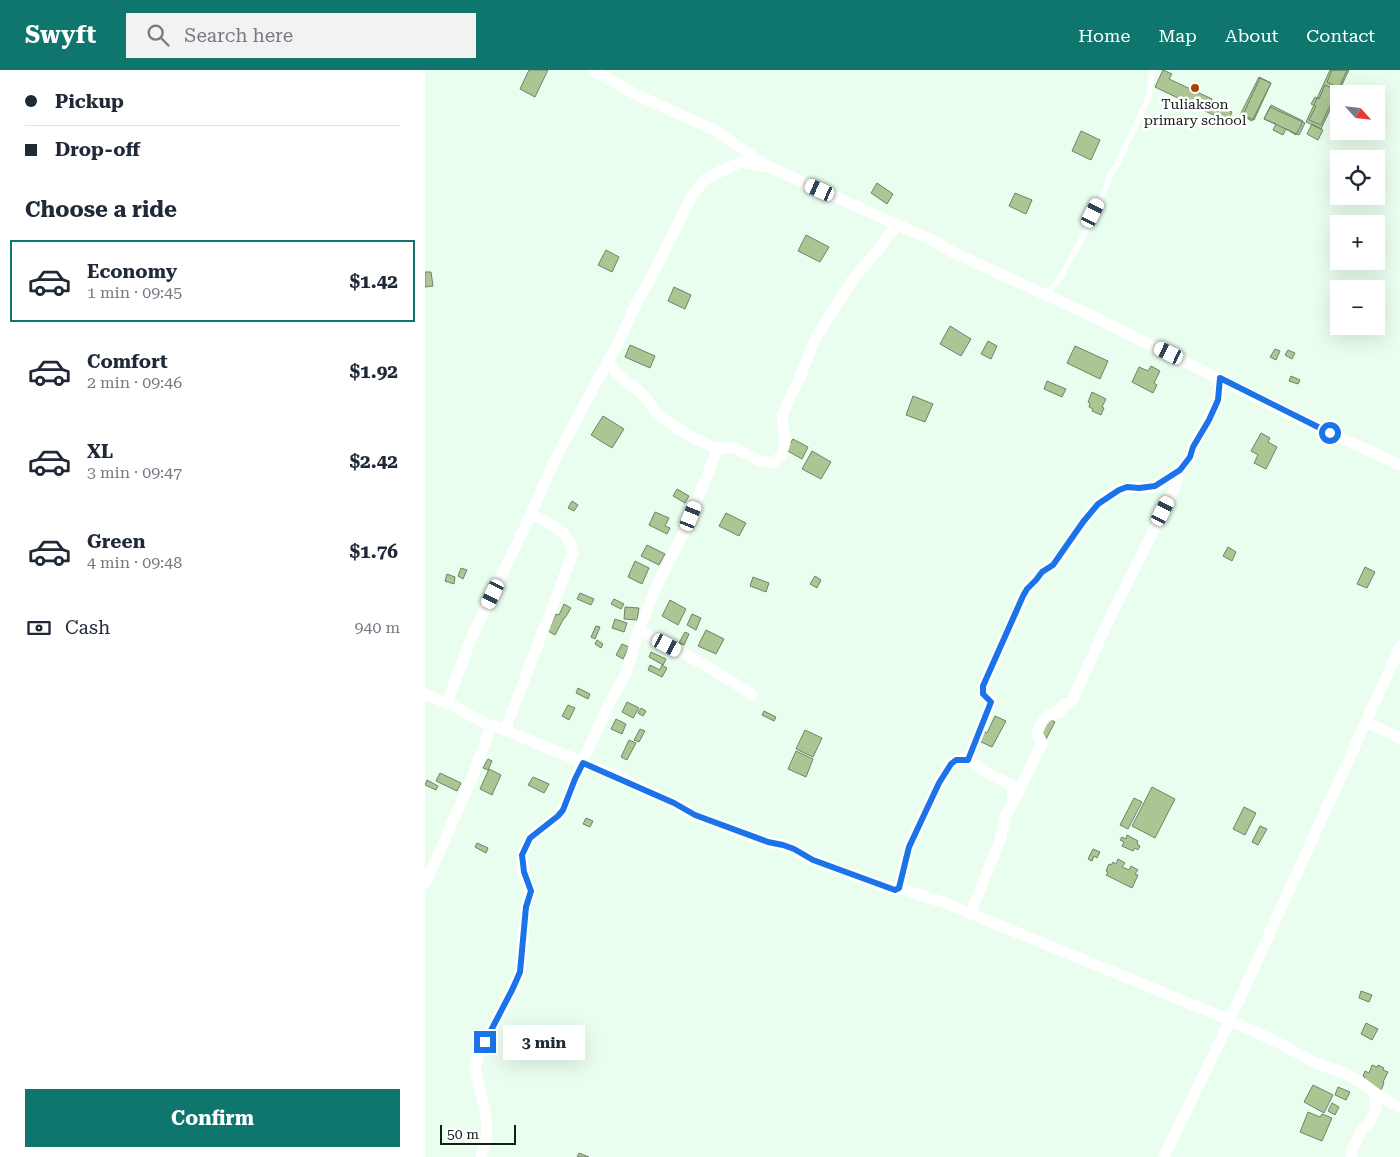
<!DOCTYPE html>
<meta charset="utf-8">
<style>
body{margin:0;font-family:"Roboto Serif",serif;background:#f2f2f3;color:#1f2937;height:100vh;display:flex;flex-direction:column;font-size:19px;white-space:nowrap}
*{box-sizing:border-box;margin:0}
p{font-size:16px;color:#747a83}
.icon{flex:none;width:28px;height:28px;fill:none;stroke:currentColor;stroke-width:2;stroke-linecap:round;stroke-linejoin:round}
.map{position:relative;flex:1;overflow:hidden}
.panel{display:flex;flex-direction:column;background:#fff;width:425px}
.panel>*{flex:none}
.banner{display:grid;align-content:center;height:110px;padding:0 25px;background:#fff}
.needle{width:32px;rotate:117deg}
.controls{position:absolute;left:905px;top:15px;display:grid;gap:10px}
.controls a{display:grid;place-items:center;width:55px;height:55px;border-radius:0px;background:#fff;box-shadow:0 5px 20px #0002;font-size:25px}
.scale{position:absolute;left:15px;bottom:12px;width:76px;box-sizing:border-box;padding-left:5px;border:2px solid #141d17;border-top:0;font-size:14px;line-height:18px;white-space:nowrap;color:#141d17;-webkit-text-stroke:4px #fff;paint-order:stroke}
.end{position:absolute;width:22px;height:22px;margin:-11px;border:6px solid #1a73e8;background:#fff;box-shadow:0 0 0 2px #fff}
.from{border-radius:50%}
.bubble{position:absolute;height:35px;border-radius:0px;background:#fff;box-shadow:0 5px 20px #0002;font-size:16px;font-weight:700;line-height:35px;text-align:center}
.car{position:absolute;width:15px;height:30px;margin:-15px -8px;border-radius:6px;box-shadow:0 0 4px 1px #0007;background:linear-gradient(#fff 24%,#345 0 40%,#fff 0 76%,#345 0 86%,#fff 0)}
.banner b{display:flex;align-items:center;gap:18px;height:48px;font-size:19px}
.banner b+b{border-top:1px solid #e0e1e3}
.banner i{width:12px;height:12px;background:#1f2937}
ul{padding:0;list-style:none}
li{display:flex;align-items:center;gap:15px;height:82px;margin:0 10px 8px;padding:0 15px;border:2px solid transparent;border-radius:0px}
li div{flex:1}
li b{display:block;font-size:19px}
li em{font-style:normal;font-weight:700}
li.selected{border-color:#0f766e}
li>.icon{width:45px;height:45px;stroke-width:1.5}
h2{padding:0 25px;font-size:22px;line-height:60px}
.pay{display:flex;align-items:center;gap:12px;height:55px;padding:0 25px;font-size:19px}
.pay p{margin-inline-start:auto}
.cta{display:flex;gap:10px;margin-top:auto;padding:10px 25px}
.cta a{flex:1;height:58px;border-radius:0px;background:#0f766e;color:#fff;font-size:20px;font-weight:700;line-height:58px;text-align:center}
header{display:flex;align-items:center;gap:30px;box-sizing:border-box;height:70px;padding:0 25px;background:#0f766e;color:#fff}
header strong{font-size:24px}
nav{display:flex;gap:28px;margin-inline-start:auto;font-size:18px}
.search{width:350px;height:45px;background:#f2f2f3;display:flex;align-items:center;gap:12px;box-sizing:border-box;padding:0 18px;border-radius:0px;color:#747a83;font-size:19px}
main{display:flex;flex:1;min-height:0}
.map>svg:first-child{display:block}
.building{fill:#abc693;stroke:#74806a}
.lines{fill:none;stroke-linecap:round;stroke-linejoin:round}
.lane{stroke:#fff;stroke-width:5.5}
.street{stroke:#fff;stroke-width:11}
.route{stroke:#1a73e8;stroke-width:6}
.poi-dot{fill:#a64402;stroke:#fff;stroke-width:2}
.labels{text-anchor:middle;stroke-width:5;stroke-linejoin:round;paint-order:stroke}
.poi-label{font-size:14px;fill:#141d17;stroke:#fff}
</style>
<header>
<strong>Swyft</strong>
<div class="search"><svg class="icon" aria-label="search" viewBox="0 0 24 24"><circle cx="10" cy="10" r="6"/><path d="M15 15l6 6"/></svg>Search here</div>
<nav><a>Home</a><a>Map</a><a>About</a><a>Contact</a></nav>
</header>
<main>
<section class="panel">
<div class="banner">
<b><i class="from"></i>Pickup</b>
<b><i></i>Drop-off</b>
</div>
<h2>Choose a ride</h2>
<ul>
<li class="selected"><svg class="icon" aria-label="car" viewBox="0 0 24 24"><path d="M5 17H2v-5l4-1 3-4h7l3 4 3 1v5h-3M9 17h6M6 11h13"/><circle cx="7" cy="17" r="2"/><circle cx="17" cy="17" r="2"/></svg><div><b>Economy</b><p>1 min · 09:45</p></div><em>$1.42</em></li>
<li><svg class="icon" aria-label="car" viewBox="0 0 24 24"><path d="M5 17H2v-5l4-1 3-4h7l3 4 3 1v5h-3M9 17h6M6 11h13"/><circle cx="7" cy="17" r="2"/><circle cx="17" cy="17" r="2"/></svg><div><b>Comfort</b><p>2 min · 09:46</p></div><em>$1.92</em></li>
<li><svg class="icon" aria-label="car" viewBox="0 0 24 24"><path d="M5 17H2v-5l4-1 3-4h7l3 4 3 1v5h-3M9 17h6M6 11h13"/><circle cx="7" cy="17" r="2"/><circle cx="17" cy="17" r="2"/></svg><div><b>XL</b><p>3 min · 09:47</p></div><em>$2.42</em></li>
<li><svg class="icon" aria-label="car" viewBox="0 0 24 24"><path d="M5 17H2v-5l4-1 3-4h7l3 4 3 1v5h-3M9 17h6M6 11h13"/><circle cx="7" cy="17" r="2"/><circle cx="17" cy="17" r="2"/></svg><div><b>Green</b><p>4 min · 09:48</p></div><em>$1.76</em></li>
</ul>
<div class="pay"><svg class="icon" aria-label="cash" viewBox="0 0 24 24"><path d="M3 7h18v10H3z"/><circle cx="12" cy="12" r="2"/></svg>Cash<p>940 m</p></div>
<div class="cta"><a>Confirm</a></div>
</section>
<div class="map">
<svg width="975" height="1087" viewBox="0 0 975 1087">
<rect width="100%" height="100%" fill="#eafeef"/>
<path class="building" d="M104 0H123L110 27 95 19Z
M738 0 747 4 744 9 787 29 786 32 807 42 803 52 730 17Z
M905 0H924L896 59 881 52Z
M907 0H922L914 18 902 12Z
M834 7 846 13 827 51 815 45Z
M835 8 846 13 829 50 818 45Z
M900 15 912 21 896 55 884 50 891 36 886 34 890 27 894 29Z
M846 35 878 51 871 65 861 59 858 65 848 60 851 54 839 49Z
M845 37 880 53 874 65 839 49Z
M723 47 731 51 729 56 721 52Z
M887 54 898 60 893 70 882 64Z
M656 61 675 70 666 90 647 81Z
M452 113 468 124 462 134 446 123Z
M590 123 607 130 601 144 584 136Z
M381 165 404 177 395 192 373 181Z
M181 180 194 187 187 202 173 195Z
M0 202H6L8 216 0 217Z
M249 217 266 225 260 239 243 231Z
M525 256 546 269 536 286 515 274Z
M563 271 572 276 566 289 556 284Z
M205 275 230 286 225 298 200 287Z
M650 276 683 291 675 309 642 293Z
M850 279 855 281 851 290 845 287Z
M863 280 870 283 867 289 860 285Z
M726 296 735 301 729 313 732 315 728 323 707 312 714 297 723 301Z
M866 306 875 310 873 314 864 311Z
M622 311 641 319 637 327 619 319Z
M667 322 681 329 677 337 679 338 676 345 667 341 668 339 664 337 665 333 663 332Z
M488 326 508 334 500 352 481 345Z
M178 346 199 359 187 378 166 365Z
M836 363 845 368 843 372 852 377 841 399 829 393 833 385 826 381Z
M368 369 383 377 377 389 361 380Z
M387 381 406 392 396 409 377 399Z
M252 419 264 426 260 433 248 426Z
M147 431 153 435 149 441 143 438Z
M230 442 244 448 240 456 245 458 242 464 224 455Z
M301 443 321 453 314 466 294 456Z
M222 475 240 484 234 495 216 486Z
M803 477 811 482 807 491 798 486Z
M210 491 224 498 217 514 203 507Z
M940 497 950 502 942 518 932 514Z
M36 498 42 500 38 509 33 506Z
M22 504 30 507 29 514 20 511Z
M390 506 396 510 392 518 385 514Z
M328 507 344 513 341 522 325 516Z
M155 523 169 529 166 535 152 529Z
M189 529 199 534 196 539 186 534Z
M245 530 261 539 253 555 237 546Z
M139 534 146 538 140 548H139L130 565 123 561 131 544 134 545Z
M200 537 214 538 212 550 199 549Z
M267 544 276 548 271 560 262 555Z
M190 549 202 553 199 562 187 558Z
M171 556 175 557 170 569 166 567Z
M281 560 299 569 291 584 273 576Z
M260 562 264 564 259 575 254 573Z
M172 570 178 574 176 578 170 574Z
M197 574 204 577 198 589 191 585Z
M226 582 241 589 238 595 224 587Z
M225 595 235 600 237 595 242 598 237 607 223 600Z
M153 618 165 624 163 629 151 623Z
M202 632 214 638 208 648 197 642Z
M143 635 150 638 144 650 137 646Z
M216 638 221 641 218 646 213 643Z
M339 641 351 647 349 651 337 645Z
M570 646 581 651 567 677 554 671 559 661 562 663Z
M191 649 201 654 197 664 186 659Z
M624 649 630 652 621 669 615 666Z
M215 659 220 661 214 672 209 670Z
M380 660 397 668 388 687 371 679Z
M204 670 211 673 202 690 196 687Z
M371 681 388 689 381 707 363 699Z
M63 689 67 691 63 700 58 698Z
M64 699 76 705 67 725 55 719Z
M15 703 36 713 32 721 11 711Z
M108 707 124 714 119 723 103 715Z
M2 710 13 716 11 720 0 715Z
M727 717 750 729 730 768 707 756Z
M709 728 717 732 703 759 695 755Z
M819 737 831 743 820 765 808 759Z
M161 748 168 751 165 757 158 754Z
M835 756 842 759 833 775 827 772Z
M702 765 713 771 712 774 715 776 713 780 710 778 708 781 697 776 699 772 695 770 697 767 701 769Z
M52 773 63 778 61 783 50 777Z
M668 779 675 782 672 788 669 786 667 791 663 789Z
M693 789 700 793 697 797 704 800 706 796 713 800 710 804 713 805 707 818 681 805 683 802 681 801 684 794 686 795 688 792 691 794Z
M936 921 947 925 944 932 934 928Z
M941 953 953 959 947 970 936 964Z
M947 995 952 997 953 995 959 998 958 1000 963 1002 958 1012 959 1013 956 1020 938 1012 940 1007 938 1006 940 1001 944 1003Z
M888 1015 908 1025 899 1043 879 1032Z
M913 1017 925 1022 921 1030 910 1025Z
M907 1033 914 1037 910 1045 903 1041Z
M883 1042 895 1047 897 1044 907 1048 897 1071 875 1062Z
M154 1083 164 1087H152Z"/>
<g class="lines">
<path class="lane" d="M621 225 635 208 653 176 678 125 686 103 693 93 724 26C727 15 723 11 728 0"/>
<path class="street" d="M167 0 214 26 289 60 342 96 511 172 527 182 667 246 888 355 975 395
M183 291C191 308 203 311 216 323 223 329 226 338 233 344 241 353 282 377 294 378 299 379 303 376 309 378 323 383 333 393 349 393L356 386 360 373 357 346 364 329 374 310 390 269 428 209 453 180 464 164 473 156
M214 560C253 581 291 599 327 625
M0 624 22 633 66 656 72 657 187 704 219 720 249 733 269 745 343 772 358 775 369 779 387 790 470 820 474 818 520 833 805 950 860 976 886 991 924 1005 937 1013 949 1022 975 1038
M22 633 45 571 106 444 130 389 183 291 190 280 210 236 228 204 268 124 282 108 316 92 339 96
M941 652 975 668
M82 661 83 652 148 483C145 460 124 454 106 444
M543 689 562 703 587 715 588 733 581 744 575 770 545 844
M588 733 617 673 612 663C618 649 619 645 635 642L639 634 646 633 683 552 746 426 755 400 765 387 768 377 783 350 793 330 795 308
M0 814 47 708 66 656
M474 818 484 777 514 713 525 695 531 690 543 689 566 632 558 624V616L602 519C607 514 613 506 617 502 621 499 626 497 630 493 650 468 660 441 688 423 701 414 715 420 729 417 738 414 747 405 755 400
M56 1087 62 1068 61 1046 50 999 53 986 88 918 95 902 101 837 106 821 99 802 97 785 105 768 133 746 138 740 150 709 185 631 201 604 214 560 232 515 259 462 293 378
M739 1087 805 950 975 577
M927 1087 926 1082 937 1060 945 1051 950 1041 951 1036 949 1022"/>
</g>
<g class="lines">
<path class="route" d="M60 972 88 918 95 902 101 837 106 821 99 802 97 785 105 768 133 746 138 740 150 709 158 693 249 733 270 745 343 772 358 775 369 779 388 790 470 820 474 818 484 777 514 713 526 694 531 690H543L566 632 558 624V616L598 526 602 519 611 510 617 502 628 495 658 452 673 434 694 420 702 417 714 418 730 416 755 400 765 387 768 377 784 350 793 330 795 308 905 363"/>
</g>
<circle class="poi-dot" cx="770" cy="18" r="5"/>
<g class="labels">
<g class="poi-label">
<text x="770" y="39">Tuliakson<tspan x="770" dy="16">primary school</tspan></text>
</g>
</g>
</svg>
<div class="controls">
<a><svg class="needle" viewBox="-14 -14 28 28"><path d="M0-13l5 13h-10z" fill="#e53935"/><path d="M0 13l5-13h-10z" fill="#747a83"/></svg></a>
<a><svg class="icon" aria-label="locate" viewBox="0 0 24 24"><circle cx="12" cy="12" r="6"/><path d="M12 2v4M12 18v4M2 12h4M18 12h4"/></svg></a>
<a>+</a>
<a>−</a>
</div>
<div class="scale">50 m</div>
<i class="end from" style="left:905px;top:363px"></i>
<i class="end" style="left:60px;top:972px"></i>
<div class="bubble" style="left:78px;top:955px;width:82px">3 min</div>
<i class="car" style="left:395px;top:120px;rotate:294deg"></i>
<i class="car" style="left:668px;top:143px;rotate:27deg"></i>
<i class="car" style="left:744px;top:283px;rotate:296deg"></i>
<i class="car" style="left:738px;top:441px;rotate:27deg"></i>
<i class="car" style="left:266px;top:446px;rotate:22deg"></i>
<i class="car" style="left:68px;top:524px;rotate:206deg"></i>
<i class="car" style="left:242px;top:575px;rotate:117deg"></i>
</div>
</main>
